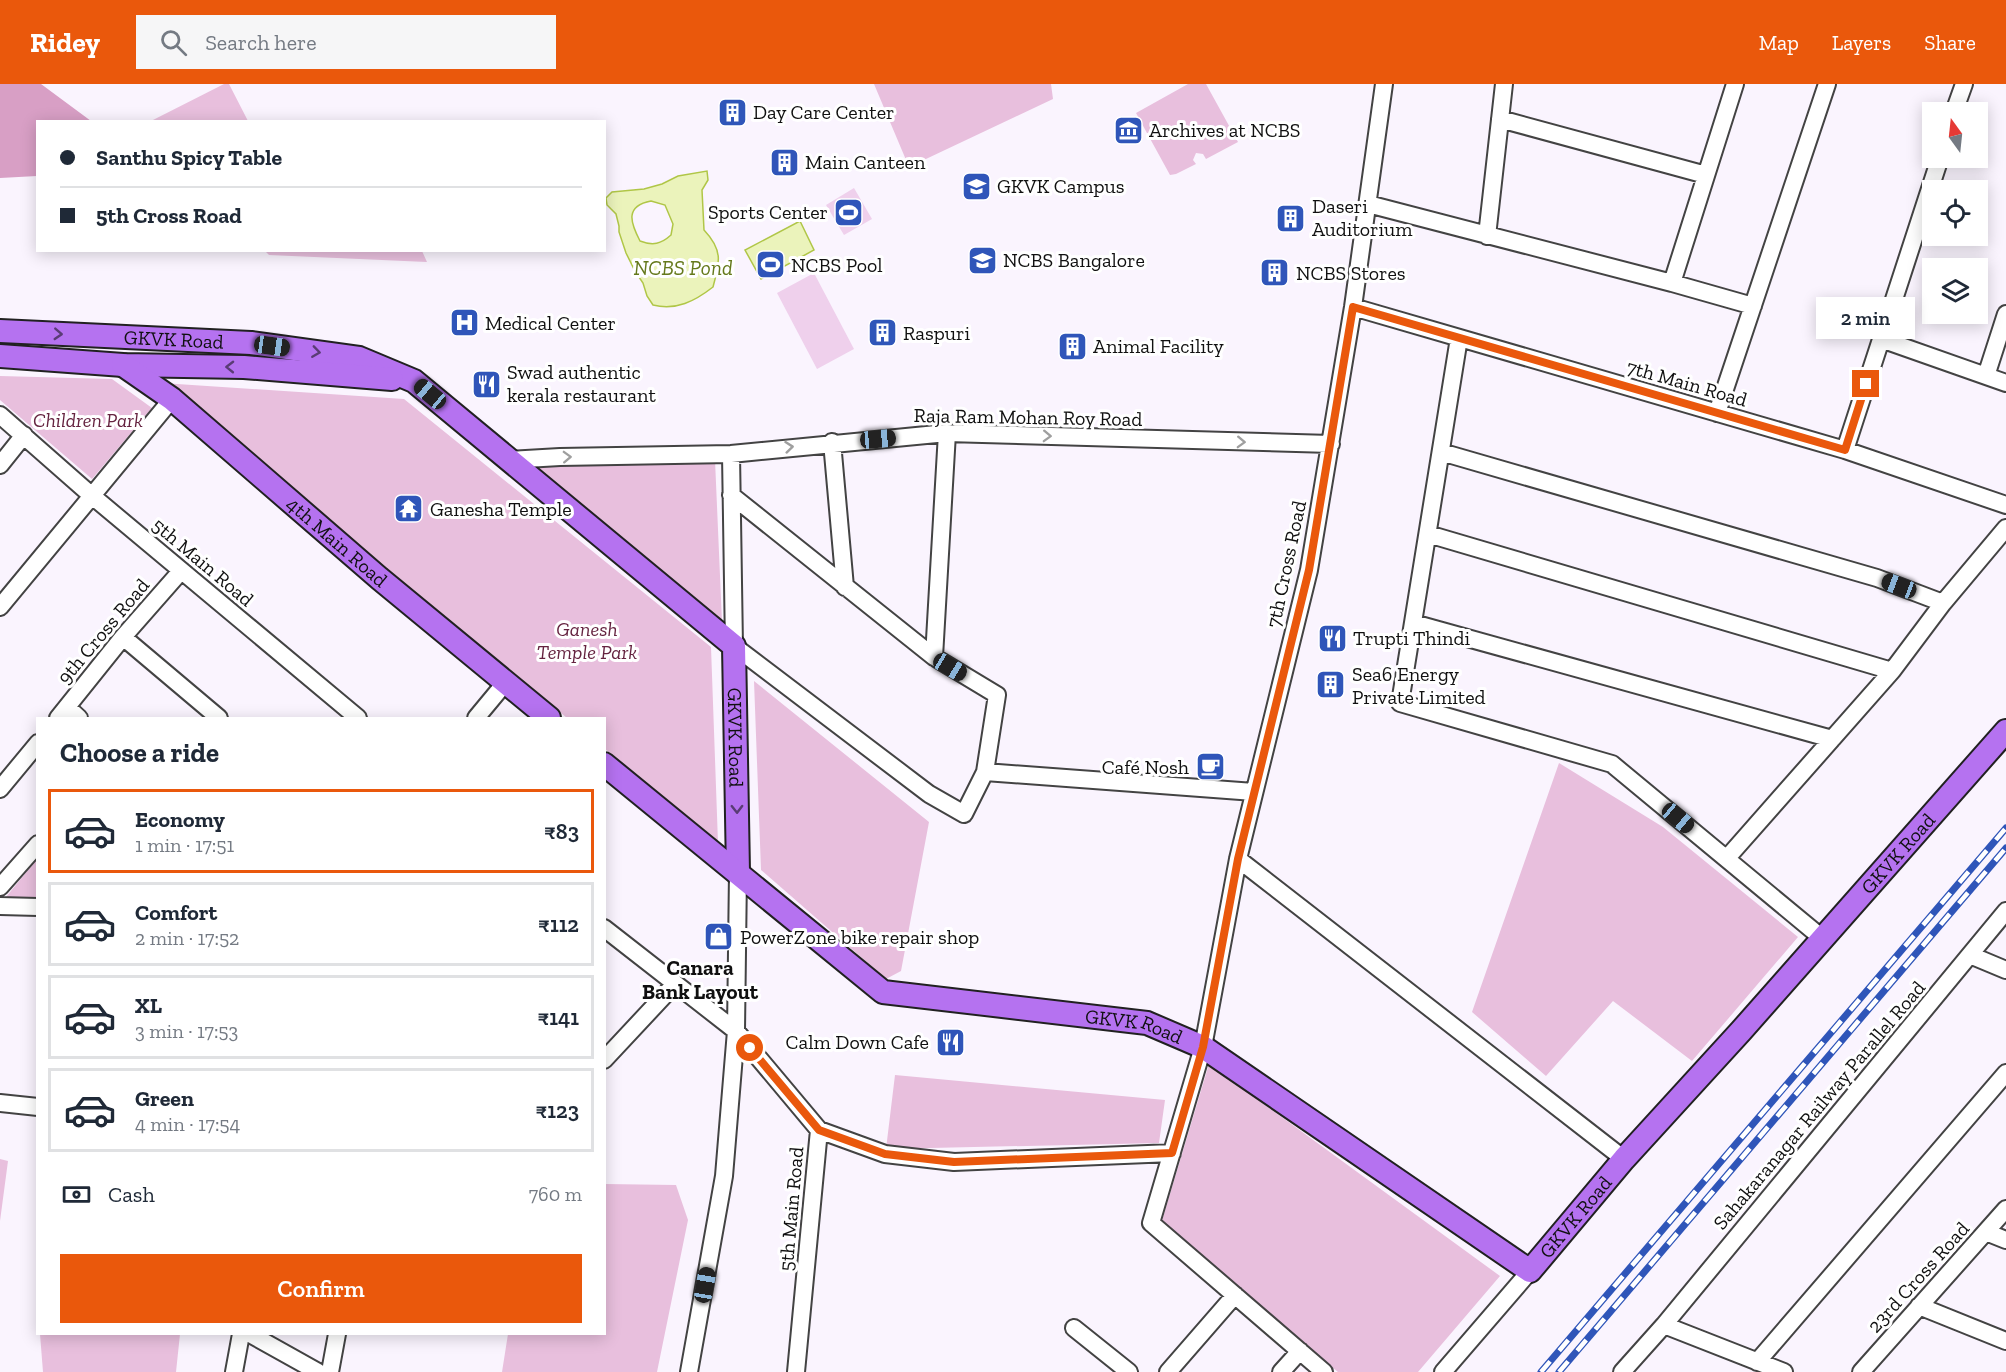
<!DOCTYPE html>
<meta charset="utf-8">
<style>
body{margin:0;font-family:"Zilla Slab",serif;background:#f6f6f7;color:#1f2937;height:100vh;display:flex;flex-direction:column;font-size:22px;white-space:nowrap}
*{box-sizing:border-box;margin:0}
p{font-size:20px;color:#747a83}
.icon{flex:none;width:33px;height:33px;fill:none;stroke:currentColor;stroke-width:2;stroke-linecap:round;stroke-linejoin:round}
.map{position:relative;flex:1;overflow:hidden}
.details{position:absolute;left:36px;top:633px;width:570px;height:618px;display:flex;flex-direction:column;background:#fff;border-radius:0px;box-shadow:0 3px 15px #0003}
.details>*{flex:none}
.hud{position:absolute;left:36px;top:36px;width:570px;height:132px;border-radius:0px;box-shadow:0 3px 15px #0003;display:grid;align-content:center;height:132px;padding:0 24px;background:#fff}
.needle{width:39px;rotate:345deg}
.controls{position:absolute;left:1922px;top:18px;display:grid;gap:12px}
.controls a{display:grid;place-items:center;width:66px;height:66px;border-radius:0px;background:#fff;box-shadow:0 3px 15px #0003;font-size:30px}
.end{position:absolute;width:27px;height:27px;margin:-14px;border:8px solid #ea580c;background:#fff;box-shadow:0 0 0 3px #fff}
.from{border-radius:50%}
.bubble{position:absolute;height:42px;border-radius:0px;background:#fff;box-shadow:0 3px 15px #0003;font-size:20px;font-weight:600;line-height:42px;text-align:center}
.car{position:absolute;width:18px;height:36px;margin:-18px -9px;border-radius:8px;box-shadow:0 0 4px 2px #0007;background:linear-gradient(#222 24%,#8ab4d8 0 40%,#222 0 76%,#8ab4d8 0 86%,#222 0)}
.hud b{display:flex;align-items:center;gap:21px;height:57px;font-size:22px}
.hud b+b{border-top:2px solid #e0e1e3}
.hud i{width:15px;height:15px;background:#1f2937}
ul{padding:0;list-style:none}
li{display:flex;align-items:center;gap:18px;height:84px;margin:0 12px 9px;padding:0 12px;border:3px solid #e0e1e3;border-radius:0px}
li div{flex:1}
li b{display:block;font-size:22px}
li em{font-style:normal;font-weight:600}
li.selected{border-color:#ea580c}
li>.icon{width:54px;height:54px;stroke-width:1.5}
h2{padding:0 24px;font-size:27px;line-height:72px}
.pay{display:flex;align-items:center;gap:15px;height:66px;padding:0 24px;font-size:22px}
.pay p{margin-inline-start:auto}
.primary-button{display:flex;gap:12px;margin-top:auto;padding:12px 24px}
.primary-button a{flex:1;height:69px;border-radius:0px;background:#ea580c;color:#fff;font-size:24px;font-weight:600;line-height:69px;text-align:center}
header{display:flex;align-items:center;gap:36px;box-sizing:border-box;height:84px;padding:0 30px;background:#ea580c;color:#fff}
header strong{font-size:28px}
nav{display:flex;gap:33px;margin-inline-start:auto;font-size:21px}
.search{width:420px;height:54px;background:#f6f6f7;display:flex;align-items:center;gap:15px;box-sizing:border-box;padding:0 21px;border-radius:0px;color:#747a83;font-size:22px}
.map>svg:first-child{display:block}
.green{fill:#e8bfdd}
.forest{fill:#d89fc5}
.pitch{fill:#efd0ec}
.water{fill:#ebf3bb;stroke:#b0c647;stroke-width:1.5;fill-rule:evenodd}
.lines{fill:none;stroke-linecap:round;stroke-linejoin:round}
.minor-casing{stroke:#434343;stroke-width:20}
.major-casing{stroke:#212121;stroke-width:26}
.minor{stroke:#fff;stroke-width:16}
.major{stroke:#b572f0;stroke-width:22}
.rail-casing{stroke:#2f55b9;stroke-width:7}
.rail{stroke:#fff;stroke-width:4.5;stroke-dasharray:14;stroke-linecap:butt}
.oneway{stroke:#5a3c75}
.oneway2{stroke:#9f9f9f}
.route{stroke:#ea580c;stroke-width:8}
.labels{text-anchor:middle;stroke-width:6;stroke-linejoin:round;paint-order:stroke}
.poi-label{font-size:20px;fill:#101010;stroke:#fff;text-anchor:start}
.street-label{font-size:20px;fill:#101010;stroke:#fff}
.park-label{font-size:20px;font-style:italic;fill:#652340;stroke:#fff}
.water-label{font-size:21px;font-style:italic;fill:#65791c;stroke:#fff}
.neighbourhood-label{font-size:21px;font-weight:bold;fill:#101010;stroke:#fff}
</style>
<header>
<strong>Ridey</strong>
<div class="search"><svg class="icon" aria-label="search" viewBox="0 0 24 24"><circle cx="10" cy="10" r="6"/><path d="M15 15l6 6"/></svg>Search here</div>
<nav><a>Map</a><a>Layers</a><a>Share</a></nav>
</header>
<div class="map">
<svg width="2006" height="1288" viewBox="0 0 2006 1288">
<rect width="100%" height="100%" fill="#faf4fe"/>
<path class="green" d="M224 0H229L248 37H151Z
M874 0H1051L1053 15 909 83Z
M1188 0H1206L1238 58 1206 75 1203 70 1196 69 1193 76 1196 80 1176 90 1170 91 1136 29Z
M265 167H422L427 178 269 171Z
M0 292 112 295 152 324 92 395 0 316Z
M162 299 404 315 711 563 718 759 605 665 604 634H567Z
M715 376 722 538 539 390 537 378Z
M754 597 929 738 901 887 886 895 761 786Z
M1559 679 1663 743 1798 853 1692 977 1613 917 1546 992 1472 928Z
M37 775V813H6Z
M1209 980 1500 1192 1418 1288H1338L1161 1140Z
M895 991 1165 1016 1159 1059 886 1065Z
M0 1075 8 1077 0 1137Z
M605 1100 676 1101 688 1136 657 1288H502L508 1250H604Z
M40 1250H180L176 1288H43Z"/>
<path class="forest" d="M0 0H41L91 37 38 38 37 92 0 94Z"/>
<path class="pitch" d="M854 104 872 135 844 151 826 121Z
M814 189 854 265 817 285 777 209Z"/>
<path class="water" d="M707 87 708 96 702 106 704 146C723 166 720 178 713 203 695 217 676 227 653 221L647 212 643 199 635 187 626 169 619 148V142L616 130 607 121 606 114 612 108 644 105 662 100 678 92ZM651 117 665 121 673 140 671 151C661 160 653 162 640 157 630 138 625 122 651 117Z
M800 137 814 166 761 195 745 166Z"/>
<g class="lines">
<defs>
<path id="minor" d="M1954 28 1964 0
M1500 35 1706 91
M1368 120 1672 199 1753 222
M1487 152 1504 0
M1672 199 1735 0
M1353 223 1845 366 2006 421
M1459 254 1400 619 1612 680 1822 854
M1881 255 2006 299
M1986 292 2006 230
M1717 329 1827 0
M0 331 91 411 358 634
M832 358 845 503
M1845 366 1940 74
M1441 368 1877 494 1943 519
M508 376 560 373 731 370 947 349 1331 360
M0 381 24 351
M731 411 934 573 997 611 985 688 964 730 929 710 734 562 731 370
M1428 450 1892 587 1727 774
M0 523 172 315
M1413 539 1832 655
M123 553 219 634
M934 573 947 349
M1892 587 1943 519 2006 444
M67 623 79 634
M58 634 123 553 181 487
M476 634 505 599
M985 688 1254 708
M0 705 38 659
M1238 775 1624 1075
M0 803 38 760
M0 822 38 823
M604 844 736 947 819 1046 796 1288
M1970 871 2006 886
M604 976 675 900
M0 1019 38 1023
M819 1046 885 1070 954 1078 1172 1069
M1986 1148 2006 1156
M1919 1222 2006 1257
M1664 1241 1784 1288
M1074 1244 1129 1288
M250 1250 318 1288
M1757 1278 2006 989
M234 1288 241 1250
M330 1288 337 1250
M689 1288 724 1092 736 947 738 788
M1168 1288 1235 1211
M1281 1288 1300 1267
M1324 1288 1151 1139 1203 963 1238 775 1309 486 1353 223 1384 0
M1443 1288 1530 1187
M1622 1288 1664 1241 2006 827
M1861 1288 2006 1125"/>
<g id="major">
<path id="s1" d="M0 247 251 259 359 274 414 297 734 562 738 788"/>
<path d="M0 272 123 281 244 283 392 295"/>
<path id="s2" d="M123 281 172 315 379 494 549 634"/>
<path id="s3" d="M604 680 883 908 1147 939 1203 963 1530 1187 1624 1075 1741 947 2006 647"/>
</g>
</defs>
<use href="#minor" class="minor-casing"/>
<use href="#major" class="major-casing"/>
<use href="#minor" class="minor"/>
<use href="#major" class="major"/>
<defs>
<path id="rail" d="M1541 1288 2006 744
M1559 1288 2006 764"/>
</defs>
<use href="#rail" class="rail-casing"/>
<use href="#rail" class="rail"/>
</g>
<defs><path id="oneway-chevron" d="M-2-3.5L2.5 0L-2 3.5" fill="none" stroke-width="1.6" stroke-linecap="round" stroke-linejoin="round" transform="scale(1.5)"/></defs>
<g class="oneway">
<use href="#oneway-chevron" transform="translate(58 250) rotate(3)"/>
<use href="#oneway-chevron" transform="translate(316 268) rotate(8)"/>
<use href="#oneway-chevron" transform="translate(230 283) rotate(-179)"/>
<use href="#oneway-chevron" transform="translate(737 725) rotate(89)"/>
</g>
<g class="oneway2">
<use href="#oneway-chevron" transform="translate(1047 352) rotate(2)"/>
<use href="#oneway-chevron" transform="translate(1241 358) rotate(2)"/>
<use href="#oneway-chevron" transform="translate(789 363) rotate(-6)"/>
<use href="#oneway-chevron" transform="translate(567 373) rotate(-2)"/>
</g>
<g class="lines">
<path class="route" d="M750 964 819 1046 885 1070 954 1078 1172 1069 1203 963 1238 775 1309 486 1353 223 1845 366 1866 300"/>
</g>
<defs>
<symbol id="building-square" viewBox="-11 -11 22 22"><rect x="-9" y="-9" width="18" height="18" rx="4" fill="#2f55b9" stroke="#fff"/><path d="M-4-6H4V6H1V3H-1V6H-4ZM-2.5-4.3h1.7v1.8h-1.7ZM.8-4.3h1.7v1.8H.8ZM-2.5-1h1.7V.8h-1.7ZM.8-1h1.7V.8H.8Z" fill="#fff"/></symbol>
<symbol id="museum-square" viewBox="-11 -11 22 22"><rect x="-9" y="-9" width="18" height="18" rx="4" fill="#2f55b9" stroke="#fff"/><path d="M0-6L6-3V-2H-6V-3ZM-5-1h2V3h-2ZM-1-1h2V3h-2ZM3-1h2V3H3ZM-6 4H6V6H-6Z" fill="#fff"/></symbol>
<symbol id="university-square" viewBox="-11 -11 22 22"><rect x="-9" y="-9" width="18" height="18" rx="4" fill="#2f55b9" stroke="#fff"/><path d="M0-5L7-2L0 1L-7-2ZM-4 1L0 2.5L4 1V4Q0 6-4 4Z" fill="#fff"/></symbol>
<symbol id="stadium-square" viewBox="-11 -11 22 22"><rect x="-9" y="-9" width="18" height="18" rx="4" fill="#2f55b9" stroke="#fff"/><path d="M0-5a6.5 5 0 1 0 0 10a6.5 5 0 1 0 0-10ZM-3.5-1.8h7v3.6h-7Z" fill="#fff"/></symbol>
<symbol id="hospital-square" viewBox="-11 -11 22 22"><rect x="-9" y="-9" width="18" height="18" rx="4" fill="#2f55b9" stroke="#fff"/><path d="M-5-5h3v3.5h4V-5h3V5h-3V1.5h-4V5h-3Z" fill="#fff"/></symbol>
<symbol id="restaurant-square" viewBox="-11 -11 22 22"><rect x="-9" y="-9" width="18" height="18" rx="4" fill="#2f55b9" stroke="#fff"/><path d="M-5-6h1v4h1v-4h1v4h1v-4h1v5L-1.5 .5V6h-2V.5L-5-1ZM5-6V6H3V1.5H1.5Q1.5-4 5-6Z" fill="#fff"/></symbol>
<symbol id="temple-square" viewBox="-11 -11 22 22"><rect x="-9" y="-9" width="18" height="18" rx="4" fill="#2f55b9" stroke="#fff"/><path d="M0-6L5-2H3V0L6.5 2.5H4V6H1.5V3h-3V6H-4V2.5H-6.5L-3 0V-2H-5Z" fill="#fff"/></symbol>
<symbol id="cafe-square" viewBox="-11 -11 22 22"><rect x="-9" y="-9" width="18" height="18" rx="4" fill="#2f55b9" stroke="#fff"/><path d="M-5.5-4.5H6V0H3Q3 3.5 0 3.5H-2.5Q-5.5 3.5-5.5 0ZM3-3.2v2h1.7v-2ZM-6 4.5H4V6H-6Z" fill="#fff"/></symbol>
<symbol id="shop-square" viewBox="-11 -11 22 22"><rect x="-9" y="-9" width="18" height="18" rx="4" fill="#2f55b9" stroke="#fff"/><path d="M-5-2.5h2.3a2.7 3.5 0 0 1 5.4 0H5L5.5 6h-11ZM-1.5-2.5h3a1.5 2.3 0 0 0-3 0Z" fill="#fff"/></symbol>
</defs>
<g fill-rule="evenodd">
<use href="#building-square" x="716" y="12" width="33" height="33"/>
<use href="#museum-square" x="1112" y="30" width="33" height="33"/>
<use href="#building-square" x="768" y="62" width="33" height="33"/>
<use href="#university-square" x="960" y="86" width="33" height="33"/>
<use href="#stadium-square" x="832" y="112" width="33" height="33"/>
<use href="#building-square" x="1274" y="118" width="33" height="33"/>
<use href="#university-square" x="966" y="160" width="33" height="33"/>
<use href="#stadium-square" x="754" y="164" width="33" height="33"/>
<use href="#building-square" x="1258" y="172" width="33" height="33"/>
<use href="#hospital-square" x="448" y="222" width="33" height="33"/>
<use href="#building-square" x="866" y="232" width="33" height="33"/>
<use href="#building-square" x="1056" y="246" width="33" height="33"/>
<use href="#restaurant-square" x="470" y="284" width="33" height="33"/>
<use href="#temple-square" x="392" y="408" width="33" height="33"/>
<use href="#restaurant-square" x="1316" y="538" width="33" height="33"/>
<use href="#building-square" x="1314" y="584" width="33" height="33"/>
<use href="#cafe-square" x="1194" y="666" width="33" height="33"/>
<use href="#shop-square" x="702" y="836" width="33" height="33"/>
<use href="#restaurant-square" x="934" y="942" width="33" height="33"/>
</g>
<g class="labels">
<g class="poi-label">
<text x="753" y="35">Day Care Center</text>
<text x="1149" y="53">Archives at NCBS</text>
<text x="805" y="85">Main Canteen</text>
<text x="997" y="109">GKVK Campus</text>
<text x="1312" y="129">Daseri<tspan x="1312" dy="23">Auditorium</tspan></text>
<text x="828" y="135" text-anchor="end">Sports Center</text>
<text x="1003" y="183">NCBS Bangalore</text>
<text x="791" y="188">NCBS Pool</text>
<text x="1296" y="196">NCBS Stores</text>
<text x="485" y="246">Medical Center</text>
<text x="903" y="256">Raspuri</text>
<text x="1093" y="269">Animal Facility</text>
<text x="507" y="295">Swad authentic<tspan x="507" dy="23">kerala restaurant</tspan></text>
<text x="430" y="432">Ganesha Temple</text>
<text x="1353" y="561">Trupti Thindi</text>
<text x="1352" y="597">Sea6 Energy<tspan x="1352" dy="23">Private Limited</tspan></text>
<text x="1189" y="690" text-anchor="end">Café Nosh</text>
<text x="740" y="860">PowerZone bike repair shop</text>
<text x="929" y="965" text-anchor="end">Calm Down Cafe</text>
</g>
<g class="street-label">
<text dy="7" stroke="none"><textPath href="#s1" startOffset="174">GKVK Road</textPath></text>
<text transform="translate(1687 299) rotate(16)" y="7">7th Main Road</text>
<text transform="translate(1028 333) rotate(1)" y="7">Raja Ram Mohan Roy Road</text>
<text dy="7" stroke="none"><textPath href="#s2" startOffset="278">4th Main Road</textPath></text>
<text transform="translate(203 478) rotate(40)" y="7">5th Main Road</text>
<text transform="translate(1286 480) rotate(-78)" y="7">7th Cross Road</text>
<text transform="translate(103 547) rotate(-50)" y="7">9th Cross Road</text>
<text dy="7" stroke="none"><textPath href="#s1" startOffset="927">GKVK Road</textPath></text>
<text dy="7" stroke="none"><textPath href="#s3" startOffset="1640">GKVK Road</textPath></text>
<text dy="7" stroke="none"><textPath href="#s3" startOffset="614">GKVK Road</textPath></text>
<text transform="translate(1819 1021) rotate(-50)" y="7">Sahakaranagar Railway Parallel Road</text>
<text transform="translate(791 1125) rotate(-85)" y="7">5th Main Road</text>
<text dy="7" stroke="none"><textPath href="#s3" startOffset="1154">GKVK Road</textPath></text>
<text transform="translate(1918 1193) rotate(-48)" y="7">23rd Cross Road</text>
</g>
<g class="park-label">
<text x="88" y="343">Children Park</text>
<text x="587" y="552">Ganesh<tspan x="587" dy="23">Temple Park</tspan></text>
</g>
<g class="water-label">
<text x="683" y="191">NCBS Pond</text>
</g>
<g class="neighbourhood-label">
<text x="700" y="891">Canara<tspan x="700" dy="24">Bank Layout</tspan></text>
</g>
</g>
</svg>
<div class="controls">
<a><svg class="needle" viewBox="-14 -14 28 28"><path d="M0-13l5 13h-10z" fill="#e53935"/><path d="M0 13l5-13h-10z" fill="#747a83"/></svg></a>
<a><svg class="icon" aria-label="locate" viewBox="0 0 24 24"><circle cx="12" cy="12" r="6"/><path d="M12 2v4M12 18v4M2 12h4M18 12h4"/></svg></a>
<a><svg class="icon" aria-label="layers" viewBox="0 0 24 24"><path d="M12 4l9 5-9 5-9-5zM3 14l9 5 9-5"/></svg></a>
</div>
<i class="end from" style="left:750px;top:964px"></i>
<i class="end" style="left:1866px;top:300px"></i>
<div class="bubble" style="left:1816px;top:213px;width:99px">2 min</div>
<i class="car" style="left:272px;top:262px;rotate:98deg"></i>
<i class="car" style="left:430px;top:310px;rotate:310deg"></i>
<i class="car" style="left:878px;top:355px;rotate:85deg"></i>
<i class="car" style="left:1899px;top:502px;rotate:291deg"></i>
<i class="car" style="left:950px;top:583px;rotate:121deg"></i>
<i class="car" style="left:1678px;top:734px;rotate:130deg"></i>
<i class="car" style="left:705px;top:1201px;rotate:10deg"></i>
<div class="hud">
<b><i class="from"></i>Santhu Spicy Table</b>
<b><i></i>5th Cross Road</b>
</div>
<section class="details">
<h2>Choose a ride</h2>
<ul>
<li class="selected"><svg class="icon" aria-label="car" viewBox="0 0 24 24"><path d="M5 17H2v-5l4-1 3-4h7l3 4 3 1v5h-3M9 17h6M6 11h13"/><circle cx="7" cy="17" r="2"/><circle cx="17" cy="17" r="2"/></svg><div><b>Economy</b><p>1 min · 17:51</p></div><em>₹83</em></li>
<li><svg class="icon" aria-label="car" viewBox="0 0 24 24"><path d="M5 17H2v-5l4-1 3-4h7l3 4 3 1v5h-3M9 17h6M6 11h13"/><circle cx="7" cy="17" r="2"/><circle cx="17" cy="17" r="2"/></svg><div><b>Comfort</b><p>2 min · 17:52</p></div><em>₹112</em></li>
<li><svg class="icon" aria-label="car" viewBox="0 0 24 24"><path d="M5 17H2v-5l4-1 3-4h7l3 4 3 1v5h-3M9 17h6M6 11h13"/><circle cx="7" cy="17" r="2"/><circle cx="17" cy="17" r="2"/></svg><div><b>XL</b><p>3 min · 17:53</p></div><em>₹141</em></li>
<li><svg class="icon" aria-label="car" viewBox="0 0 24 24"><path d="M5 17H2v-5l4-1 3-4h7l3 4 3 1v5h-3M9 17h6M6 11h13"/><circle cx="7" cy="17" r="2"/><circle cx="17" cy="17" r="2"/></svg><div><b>Green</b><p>4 min · 17:54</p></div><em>₹123</em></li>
</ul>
<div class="pay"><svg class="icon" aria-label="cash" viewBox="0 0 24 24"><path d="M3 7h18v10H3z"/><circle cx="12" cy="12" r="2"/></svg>Cash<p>760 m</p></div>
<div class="primary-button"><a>Confirm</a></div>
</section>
</div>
